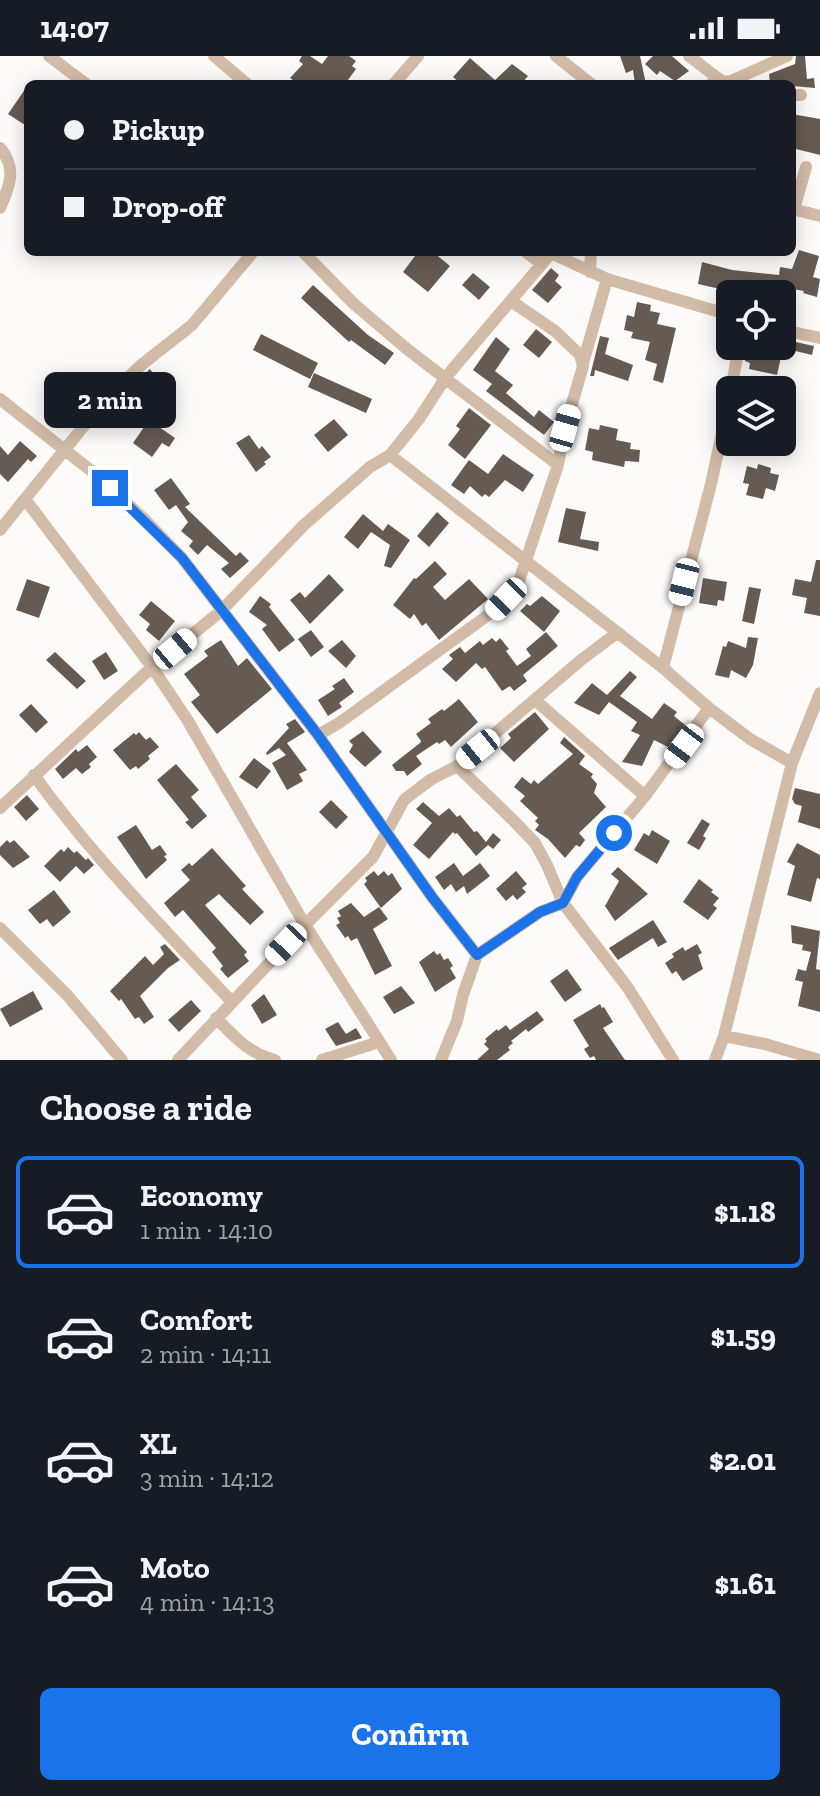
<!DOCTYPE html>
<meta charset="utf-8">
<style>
body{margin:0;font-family:"Zilla Slab",serif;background:#20242c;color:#f1f3f6;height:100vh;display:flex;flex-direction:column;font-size:30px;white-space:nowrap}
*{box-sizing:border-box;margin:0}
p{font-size:26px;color:#9ea1a6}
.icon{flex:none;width:44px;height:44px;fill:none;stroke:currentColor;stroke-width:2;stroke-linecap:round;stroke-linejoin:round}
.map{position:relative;height:1004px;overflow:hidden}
.panel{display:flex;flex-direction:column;background:#171b24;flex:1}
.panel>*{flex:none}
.hud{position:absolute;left:24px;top:24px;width:772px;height:176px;border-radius:12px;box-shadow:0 4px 20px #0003;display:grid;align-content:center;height:176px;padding:0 40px;background:#171b24}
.fabs{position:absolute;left:716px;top:224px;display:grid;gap:16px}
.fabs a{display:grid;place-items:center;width:80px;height:80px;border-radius:12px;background:#171b24;box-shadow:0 4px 20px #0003;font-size:40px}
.end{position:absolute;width:36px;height:36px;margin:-18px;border:10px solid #1a73e8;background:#fff;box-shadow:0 0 0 4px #fff}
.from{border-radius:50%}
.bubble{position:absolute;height:56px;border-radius:12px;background:#171b24;box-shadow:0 4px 20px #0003;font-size:26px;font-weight:700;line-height:56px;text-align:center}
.car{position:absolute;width:24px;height:48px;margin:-24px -12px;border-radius:10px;box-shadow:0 0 6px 2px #0007;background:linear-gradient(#fff 24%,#345 0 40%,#fff 0 76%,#345 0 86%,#fff 0)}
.hud b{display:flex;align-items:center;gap:28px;height:76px;font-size:30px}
.hud b+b{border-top:2px solid #363941}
.hud i{width:20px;height:20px;background:#f1f3f6}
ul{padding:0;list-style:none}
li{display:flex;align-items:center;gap:24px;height:112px;margin:0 16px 12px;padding:0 24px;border:4px solid transparent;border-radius:12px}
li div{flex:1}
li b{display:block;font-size:30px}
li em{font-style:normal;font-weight:700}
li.current{border-color:#1a73e8}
li>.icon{width:72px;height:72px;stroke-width:1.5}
h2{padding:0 40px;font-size:36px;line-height:96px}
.cta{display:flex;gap:16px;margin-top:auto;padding:16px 40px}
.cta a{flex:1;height:92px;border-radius:12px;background:#1a73e8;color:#fff;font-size:32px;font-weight:700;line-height:92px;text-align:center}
.status{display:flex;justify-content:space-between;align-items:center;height:56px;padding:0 40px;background:#171b24;direction:ltr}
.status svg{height:22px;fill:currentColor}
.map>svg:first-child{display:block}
.building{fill:#655b53}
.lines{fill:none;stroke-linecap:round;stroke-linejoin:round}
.minor{stroke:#d2bba7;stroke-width:12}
.route{stroke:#1a73e8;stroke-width:10}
</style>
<div class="status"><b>14:07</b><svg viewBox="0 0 49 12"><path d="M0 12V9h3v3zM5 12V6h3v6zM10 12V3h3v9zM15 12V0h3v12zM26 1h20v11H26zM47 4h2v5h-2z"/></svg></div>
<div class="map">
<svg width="820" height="1004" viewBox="0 0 820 1004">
<rect width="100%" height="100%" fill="#fdfbf9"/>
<path class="building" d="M302 0H310L322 8 328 0H349L356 5 352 10 356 13 345 28H330L325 24 322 28H298L290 22 303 8 299 5Z
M620 0H640L646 28H635L633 14 626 17Z
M653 0H672L689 15 675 25 660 15 657 19 645 8Z
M796 0H805L807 23 814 22 815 32 770 28 769 18 795 8Z
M470 2 495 24 512 8 528 20 521 28H461L453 21Z
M28 29V71L8 58Z
M792 58 820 63V99L792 92Z
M799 194 819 200 813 221 820 223 817 241 803 237 804 235 771 229V234L766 233 765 238H742L698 228 702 206 732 214 779 219 780 211 792 213Z
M418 196H433L450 210 428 236 403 216Z
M551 212 559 219 555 225 562 231 548 247 532 234Z
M473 217 490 231 479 244 462 229Z
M313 229 368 279 394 297 385 309 351 284 349 286 301 242Z
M637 246 651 249 650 255 660 257 657 268 676 272 663 327 653 324 657 308 645 304 650 286 631 282 633 276 624 274 627 259 634 261Z
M536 273 552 286 539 302 523 289Z
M261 278 318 307 310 323 253 294Z
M600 280 609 282 605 298 633 309 628 325 595 314 594 320H590Z
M496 281 510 293 495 315 513 329 506 337 534 361 539 354 554 366 544 379 486 335 492 328 473 314Z
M782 283 814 290 812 299 783 292 777 319 749 313 750 307 745 305 748 292 753 294 754 290H782Z
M150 313 158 324 127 347 132 351 119 367 111 360 108 363 105 360 119 343Z
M314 317 372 343 366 357 308 331Z
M469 352 491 369 465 403 448 389 460 373 456 370Z
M334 363 348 379 328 396 314 379Z
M149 364 175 382 169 391 162 387 152 401 133 387Z
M600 369 618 373 616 384 631 387 630 393 640 394 639 406 625 405 624 411 592 404 593 396 585 394 589 372 599 374Z
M249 379 259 393 262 390 271 401 264 406 266 408 256 416 236 387Z
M20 385 37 400 31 406 28 403 8 426 0 418V390L8 399Z
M503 398 534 419 523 436 505 424 489 441 485 438 482 441 470 430 464 438 451 429 469 404 488 418Z
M758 408 771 412 770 417 779 419 775 435 766 432 763 443 746 439 749 428 743 427 747 410 757 413Z
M171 422 190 448 185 451 236 500 240 496 249 505 230 522 221 513 229 507 207 489 198 499 189 490 193 485 181 475 188 466 176 449 169 454 154 434Z
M566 452 586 456 580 483 599 486 598 495 558 486Z
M437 456 449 467 429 491 417 480Z
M363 458 383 475 388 468 410 484 391 512 384 510 390 489 371 476 358 493 344 481Z
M816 504H820V560L804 557 807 542 792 539 795 523 811 526Z
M435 505 447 518 433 531 445 544 469 523 488 543 439 584 426 567 422 570 414 558 410 563 393 549 414 522 416 523Z
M329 518 344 534 310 568 290 544 300 536 305 542Z
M703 522 727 526 724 545 718 544 717 550 699 547Z
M27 523 50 531 39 562 16 554Z
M749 531 761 533 754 568 742 565Z
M260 540 271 548 269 551 295 584 279 596 262 573 267 569 249 556Z
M542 540 560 555 544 576 520 555 527 548 530 550Z
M151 545 175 565 159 585 146 574 150 568 139 559Z
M311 574 324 591 311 601 298 583Z
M546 576 558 590 523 619 527 625 514 635 510 630 502 635 485 611 482 613 476 607 456 626 442 613 453 603 449 599 460 591 465 597 480 585 483 589 492 582 496 586 500 582 509 593 506 595 517 610 531 600 526 593Z
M748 581 758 582 753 609 746 622 731 614 729 622 715 619 723 590 726 591 728 585 746 592Z
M221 584 238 610 247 602 272 633 217 678 191 646 200 639 184 618 208 600 204 595Z
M342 584 356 600 346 612 328 595Z
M55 596 86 625 77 633 46 604Z
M106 596 118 615 104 624 92 605Z
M630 615 637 621 620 640 652 663 664 647 677 656 674 660 685 669 668 691 654 684 642 710 622 706 640 679 631 675 637 666 609 646 599 659 574 647 592 627 607 639Z
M344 622 354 636 339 647 342 651 328 660 318 644 335 633 332 630Z
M459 643 478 666 451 691 445 684 439 688 437 686 416 700 422 708 407 720 404 715H396L392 709 420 687 421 685 416 678 431 667 428 663 442 653 444 655Z
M31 648 48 666 36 677 19 659Z
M535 656 549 673 514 706 500 692 511 682 508 678Z
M295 663 305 676 287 687 307 714 299 718 303 725 287 734 272 707 286 699 279 692 267 699 266 697 289 672 286 668Z
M363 675 382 696 365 711 349 696 353 689 349 685Z
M139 676 146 684 150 681 159 691 148 700 150 703 138 713 136 710 130 714 113 694 134 677 136 679Z
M564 681 585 700 579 708 593 718 591 721 597 728 594 737 606 751 579 777 585 784 580 791 576 789 565 802 548 783 535 774 539 769 535 765 538 762 520 745 525 740 514 731 522 721 531 728 534 724 538 728 573 698 560 687Z
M87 689 97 701 89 708 91 711 82 718 76 712 63 723 55 713 76 693 78 696Z
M254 702 271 715 257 733 239 721Z
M176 708 199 734 191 741 207 760 192 773 185 766 189 764 157 724Z
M795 732 820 738V773L798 766 802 750 795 748 792 743Z
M27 739 39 753 26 765 14 751Z
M331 744 348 761 336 773 319 756Z
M423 746 439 760 449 752 457 761 460 759 474 776 477 775 486 786 493 777 501 784 493 793 488 789 476 800 457 777 455 778 453 776 429 803 413 789 432 767 416 753Z
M702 763 710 768 703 780 706 782 699 794 687 787Z
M136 769 152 794 160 789 167 799 164 800 167 804 146 823 117 781Z
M652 774 670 785 657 808 634 794 644 777 649 780Z
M7 784 10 787 14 784 30 801 13 812 0 799V791Z
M797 787 820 799V823L817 822 811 846 787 839 795 810 787 806Z
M68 791 74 797 77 795 86 804 88 802 94 809 84 818 76 810 60 826 44 810 61 793 64 796Z
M212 792 246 830 242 833 264 856 250 869 219 838 205 849 247 896 244 899 249 905 228 922 220 913 223 910 212 896 216 892 183 854 175 861 164 847 190 824 181 814 189 807 192 810Z
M454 807 463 820 480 807 490 820 467 838 464 830 456 836 451 828 444 834 435 821Z
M618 811 648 838 615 865 605 850 619 825 611 818Z
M374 815 378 820 384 815 388 820 392 817 402 833 381 852 364 828 367 825 365 822Z
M516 815 527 828 522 832 526 836 517 844 513 839 506 845 496 833Z
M699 823 713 834 711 836 719 842 713 849 717 852 708 864 683 846Z
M54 834 71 856 53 871 47 863 40 868 28 854Z
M351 847 364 861 379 851 388 863 373 873 392 910 375 919 357 882 351 885 348 880 345 882 336 869 340 867 337 862 341 860 338 855Z
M653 864 667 886 658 891 653 882 618 904 609 892Z
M791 869 820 875 816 913 820 914V956L798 950 803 926 795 924 798 913 806 915 811 896 802 894 803 889 792 887Z
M165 888 180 904 168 912 140 940 154 961 144 968 139 961 135 963 121 943 119 945 110 935 145 900 153 909 164 898 160 891Z
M697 888 702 897 698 899 703 913 683 925 676 915 672 918 665 907 674 901 672 898 683 891 685 895Z
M434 895 437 899 440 897 444 904 448 902 453 910 450 912 456 922 435 936 419 906Z
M567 913 582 934 565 946 550 925Z
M401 930 415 947 394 958 383 941Z
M33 935 43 953 10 971 0 953Z
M264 938 277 959 262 968 251 949Z
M191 944 201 955 179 976 168 964Z
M600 948 602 952 604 951 613 966 603 972 625 1004H596L594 1000 590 1002 584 993 589 990 573 964Z
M537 955 544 964 528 976 526 973 511 985 513 987 508 991 510 994 497 1004H477L489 993 484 988 487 985 485 983 497 973 498 975 506 969 510 974Z
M338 966 346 978 356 972 362 982 336 990 325 973Z"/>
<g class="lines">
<path class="minor" d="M49 0 86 28
M214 0 247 28
M556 0 591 28
M689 0 723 26
M394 28 418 0
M711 28 731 25 787 0
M792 39H801
M0 92C17 112 10 130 0 152
M792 153 820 160
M794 153 806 111
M303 196 354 248 407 293 558 409
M526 196 540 207
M551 197 607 223 730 259
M590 216 591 196
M782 274 820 282
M583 307 607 223
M731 334 739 290
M0 343 94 417 143 462 182 502 318 679 432 841 477 899
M390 399 663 612 709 652 750 683 792 707
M25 443 152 611 188 665 305 869 391 1004
M0 474 104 345 140 310 192 269 253 196
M663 612 711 428 730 340
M535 644 645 740
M318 679 339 667 495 554 517 531 558 409 565 372 583 310 580 299 555 275 511 245
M457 710 514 765 535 787 547 809 563 847 628 932 673 1004
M34 719C92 800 164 873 232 946
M0 752 152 611 221 555 304 469 370 411 390 399 419 363 446 321 552 196
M0 872 68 940 122 1004
M216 962C235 981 248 997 275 1004
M724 980 765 988 819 1004
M178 1004 305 869 373 801 404 744 430 724 457 710 581 604 617 577
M322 1004 379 986
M441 1004 457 965 463 939 477 899 540 856 563 847 577 821 645 740 709 652
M715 1004 724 980 792 707 820 637"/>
</g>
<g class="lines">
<path class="route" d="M110 432 182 502 318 679 432 841 477 899 540 856 563 847 577 821 614 777"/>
</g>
</svg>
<div class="fabs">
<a><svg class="icon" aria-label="locate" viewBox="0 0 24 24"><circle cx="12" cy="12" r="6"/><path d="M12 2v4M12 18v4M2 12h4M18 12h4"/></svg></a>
<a><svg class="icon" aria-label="layers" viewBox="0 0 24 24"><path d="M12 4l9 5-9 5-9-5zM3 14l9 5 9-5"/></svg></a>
</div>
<i class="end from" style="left:614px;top:777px"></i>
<i class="end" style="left:110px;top:432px"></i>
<div class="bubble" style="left:44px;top:316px;width:132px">2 min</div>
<i class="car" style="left:565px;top:372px;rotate:16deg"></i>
<i class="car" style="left:684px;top:526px;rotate:194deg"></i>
<i class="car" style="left:506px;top:543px;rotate:224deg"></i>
<i class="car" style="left:175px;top:593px;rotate:50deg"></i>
<i class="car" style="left:684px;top:690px;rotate:217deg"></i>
<i class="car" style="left:478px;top:693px;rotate:231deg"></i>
<i class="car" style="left:286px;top:888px;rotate:223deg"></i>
<div class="hud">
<b><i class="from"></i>Pickup</b>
<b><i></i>Drop-off</b>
</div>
</div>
<section class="panel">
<h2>Choose a ride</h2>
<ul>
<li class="current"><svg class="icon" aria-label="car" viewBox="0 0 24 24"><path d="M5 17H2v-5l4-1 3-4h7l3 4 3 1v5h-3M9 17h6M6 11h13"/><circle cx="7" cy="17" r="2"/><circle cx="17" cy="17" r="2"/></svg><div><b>Economy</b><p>1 min · 14:10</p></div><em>$1.18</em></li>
<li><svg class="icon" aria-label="car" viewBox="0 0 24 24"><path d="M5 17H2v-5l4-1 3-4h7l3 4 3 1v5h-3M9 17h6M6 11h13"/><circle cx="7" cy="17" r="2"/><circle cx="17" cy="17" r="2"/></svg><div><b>Comfort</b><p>2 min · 14:11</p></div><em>$1.59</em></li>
<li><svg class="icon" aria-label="car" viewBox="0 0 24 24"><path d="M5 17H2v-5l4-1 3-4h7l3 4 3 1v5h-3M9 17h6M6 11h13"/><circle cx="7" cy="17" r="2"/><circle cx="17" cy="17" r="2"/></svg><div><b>XL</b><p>3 min · 14:12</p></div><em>$2.01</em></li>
<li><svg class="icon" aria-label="car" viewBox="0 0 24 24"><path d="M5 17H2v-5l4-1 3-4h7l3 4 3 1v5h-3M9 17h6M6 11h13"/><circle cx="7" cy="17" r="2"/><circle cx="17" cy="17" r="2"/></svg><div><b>Moto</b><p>4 min · 14:13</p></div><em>$1.61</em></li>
</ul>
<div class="cta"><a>Confirm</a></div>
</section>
